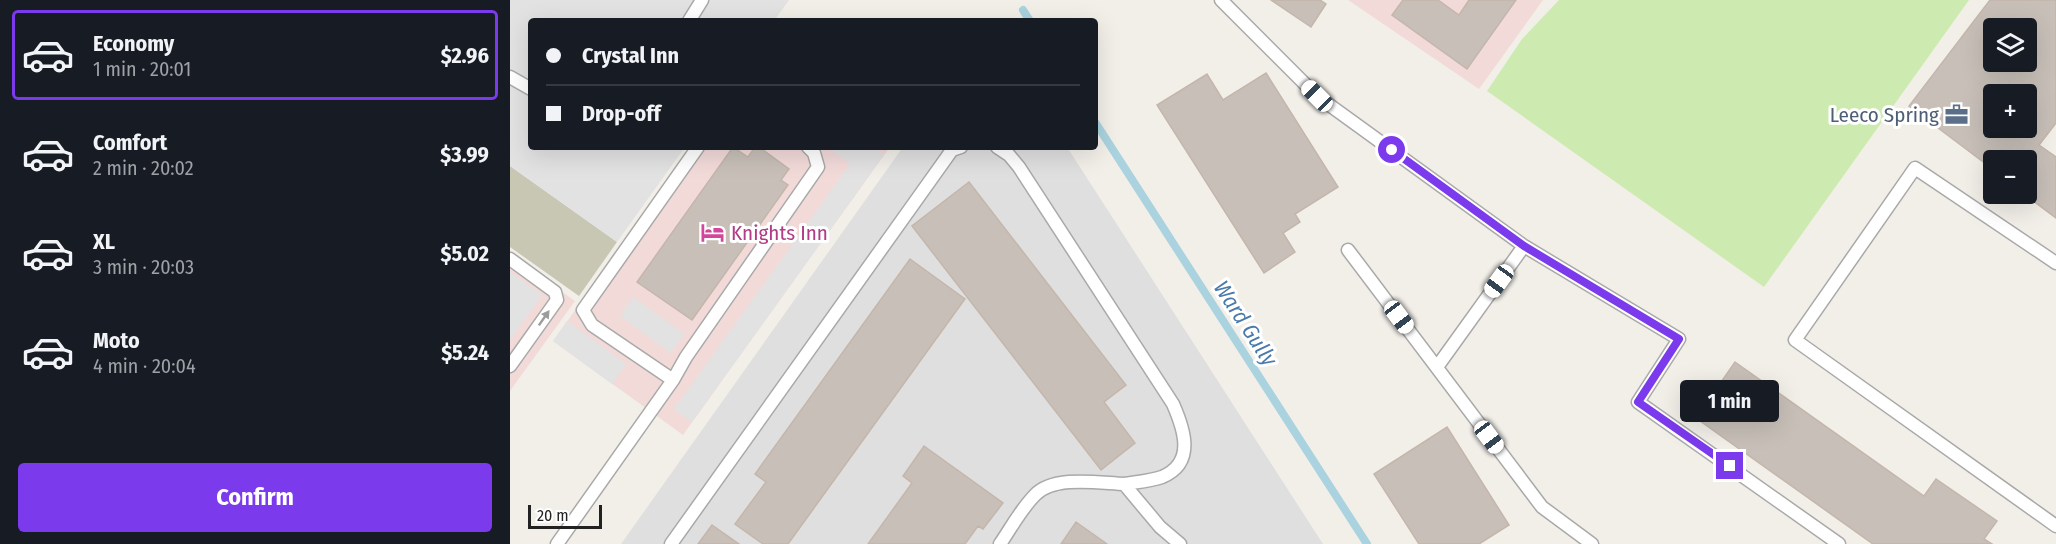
<!DOCTYPE html>
<meta charset="utf-8">
<style>
body{margin:0;font-family:"Fira Sans Condensed",sans-serif;background:#20242c;color:#f1f3f6;height:100vh;display:flex;flex-direction:column;font-size:22px;white-space:nowrap}
*{box-sizing:border-box;margin:0}
p{font-size:20px;color:#9ea1a6}
.icon{flex:none;width:33px;height:33px;fill:none;stroke:currentColor;stroke-width:2;stroke-linecap:round;stroke-linejoin:round}
.map{position:relative;flex:1;overflow:hidden}
.panel{display:flex;flex-direction:column;background:#171b24;width:510px}
.panel>*{flex:none}
.guide{position:absolute;left:18px;top:18px;width:570px;height:132px;border-radius:6px;box-shadow:0 6px 24px #0002;display:grid;align-content:center;height:132px;padding:0 18px;background:#171b24}
.controls{position:absolute;left:1473px;top:18px;display:grid;gap:12px}
.controls a{display:grid;place-items:center;width:54px;height:54px;border-radius:6px;background:#171b24;box-shadow:0 6px 24px #0002;font-size:30px}
.scale{position:absolute;left:18px;bottom:15px;width:74px;box-sizing:border-box;padding-left:6px;border:3px solid #222;border-top:0;font-size:16px;line-height:21px;white-space:nowrap;color:#222;-webkit-text-stroke:4px #fff;paint-order:stroke}
.end{position:absolute;width:27px;height:27px;margin:-14px;border:8px solid #7c3aed;background:#fff;box-shadow:0 0 0 3px #fff}
.from{border-radius:50%}
.bubble{position:absolute;height:42px;border-radius:6px;background:#171b24;box-shadow:0 6px 24px #0002;font-size:20px;font-weight:700;line-height:42px;text-align:center}
.car{position:absolute;width:18px;height:36px;margin:-18px -9px;border-radius:8px;box-shadow:0 0 4px 2px #0007;background:linear-gradient(#fff 24%,#345 0 40%,#fff 0 76%,#345 0 86%,#fff 0)}
.guide b{display:flex;align-items:center;gap:21px;height:57px;font-size:22px}
.guide b+b{border-top:2px solid #363941}
.guide i{width:15px;height:15px;background:#f1f3f6}
ul{padding:10px 0 0;list-style:none}
li{display:flex;align-items:center;gap:18px;height:90px;margin:0 12px 9px;padding:0 6px;border:3px solid transparent;border-radius:6px}
li div{flex:1}
li b{display:block;font-size:22px}
li em{font-style:normal;font-weight:700}
li.selected{border-color:#7c3aed}
li>.icon{width:54px;height:54px;stroke-width:1.5}
.button{display:flex;gap:12px;margin-top:auto;padding:12px 18px}
.button a{flex:1;height:69px;border-radius:6px;background:#7c3aed;color:#fff;font-size:24px;font-weight:700;line-height:69px;text-align:center}
main{display:flex;flex:1;min-height:0}
.map>svg:first-child{display:block}
.residential{fill:#e0dfdf}
.commercial{fill:#f2dad9}
.construction{fill:#c7c7b4}
.grass{fill:#cdebb0}
.parking{fill:#e2e2e2}
.lines{fill:none;stroke-linecap:round;stroke-linejoin:round}
.stream{stroke:#aad3df;stroke-width:8}
.building{fill:#c7bfb8;stroke:#c4b6ab;stroke-width:1.5;fill-rule:evenodd}
.service-casing{stroke:#a9a9a9;stroke-width:15}
.service{stroke:#fff;stroke-width:12}
.oneway{fill:#9c9c9c}
.route{stroke:#7c3aed;stroke-width:8}
.labels{text-anchor:middle;stroke-width:6;stroke-linejoin:round;paint-order:stroke}
.service-label{font-size:21px;fill:#4e5e75;stroke:#fff;text-anchor:end}
.hotel-label{font-size:21px;fill:#b23c85;stroke:#fff;text-anchor:start}
.water-label{font-size:22px;font-style:italic;fill:#4a7aab;stroke:#fff}
</style>
<main>
<section class="panel">
<ul>
<li class="selected"><svg class="icon" aria-label="car" viewBox="0 0 24 24"><path d="M5 17H2v-5l4-1 3-4h7l3 4 3 1v5h-3M9 17h6M6 11h13"/><circle cx="7" cy="17" r="2"/><circle cx="17" cy="17" r="2"/></svg><div><b>Economy</b><p>1 min · 20:01</p></div><em>$2.96</em></li>
<li><svg class="icon" aria-label="car" viewBox="0 0 24 24"><path d="M5 17H2v-5l4-1 3-4h7l3 4 3 1v5h-3M9 17h6M6 11h13"/><circle cx="7" cy="17" r="2"/><circle cx="17" cy="17" r="2"/></svg><div><b>Comfort</b><p>2 min · 20:02</p></div><em>$3.99</em></li>
<li><svg class="icon" aria-label="car" viewBox="0 0 24 24"><path d="M5 17H2v-5l4-1 3-4h7l3 4 3 1v5h-3M9 17h6M6 11h13"/><circle cx="7" cy="17" r="2"/><circle cx="17" cy="17" r="2"/></svg><div><b>XL</b><p>3 min · 20:03</p></div><em>$5.02</em></li>
<li><svg class="icon" aria-label="car" viewBox="0 0 24 24"><path d="M5 17H2v-5l4-1 3-4h7l3 4 3 1v5h-3M9 17h6M6 11h13"/><circle cx="7" cy="17" r="2"/><circle cx="17" cy="17" r="2"/></svg><div><b>Moto</b><p>4 min · 20:04</p></div><em>$5.24</em></li>
</ul>
<div class="button"><a>Confirm</a></div>
</section>
<div class="map">
<svg width="1546" height="544" viewBox="0 0 1546 544">
<rect width="100%" height="100%" fill="#f2efe9"/>
<path class="residential" d="M393 147H557L813 544H111Z"/>
<path class="commercial" d="M838 0H1033L969 89Z
M182 147H380L173 435 43 341Z
M0 255 65 301 0 391Z"/>
<path class="construction" d="M0 166 107 242 69 296 0 247Z"/>
<path class="grass" d="M1049 0H1459L1254 287 977 91 1012 39Z"/>
<path class="parking" d="M0 0H279L264 21H21V147H175L107 242 0 166Z
M317 147H363L374 155 182 422 164 409 340 164Z
M0 272 32 295 0 340Z
M123 297 174 334 161 353 110 316Z
M57 321 116 364 102 384 43 341Z"/>
<g class="lines">
<path class="stream" d="M513 10 520 21
M585 122 857 544"/>
</g>
<path class="building" d="M761 0H810L816 4 801 27Z
M893 0H928L949 15 959 0H1006L957 69 882 15Z
M1480 0H1546V123L1529 145 1546 157V218L1514 194H1516V160H1484V170L1399 106ZM1484 28H1516V62H1484ZM1484 94H1516V128H1484Z
M756 73 828 187 785 214 790 222 773 233 785 252 754 273 647 105 697 74 713 100Z
M223 147 238 157 245 147H249L279 169 271 180 278 185 182 320 127 282Z
M459 182 616 385 594 402 625 443 591 470 402 226Z
M400 259 455 299 278 544H253L225 524 256 482 245 474Z
M1225 362 1414 496 1426 479 1487 521 1474 539 1482 544H1363L1186 418Z
M937 427 999 525 969 544H909L864 474Z
M414 446 493 503 473 529 468 526 455 544H358L402 483 393 476Z
M566 522 597 544H551Z
M202 525 229 544H188Z"/>
<g class="lines">
<defs>
<path id="service" d="M711 0 807 96 1014 246 1169 339 1128 402 1329 544
M179 21 192 0
M0 77 21 89
M487 147 499 155 509 167 663 404C674 429 686 463 652 477 641 481 626 482 614 484
M838 250 1032 507 1082 544
M0 259 45 292 47 300 0 366
M1546 263 1405 168 1285 340 1546 526
M927 367 1014 246
M163 380 82 325 73 310 188 147
M47 544 163 380 176 357 308 167 304 153 298 147
M161 544 442 150 451 147
M490 544C501 528 511 509 525 495 544 475 589 483 614 484L650 527 670 544"/>
</defs>
<use href="#service" class="service-casing"/>
<use href="#service" class="service"/>
</g>
<defs><path id="oneway-solid" d="M-6-.8H1V-3.2L6.5 0L1 3.2V.8H-6Z" transform="scale(1.5)"/></defs>
<use class="oneway" href="#oneway-solid" transform="translate(34 318) rotate(-55)"/>
<g class="lines">
<path class="route" d="M882 150 1014 246 1169 339 1128 402 1220 466"/>
</g>
<defs>
<symbol id="office-bare" viewBox="-9 -9 18 18"><path d="M-6-3h4V-5.5h4V-3h4V5H-6ZM-1-4.5V-3h2v-1.5ZM-6 0V1H6V0Z" fill="#5c6f8a" stroke="#fff" stroke-width="2.5" paint-order="stroke"/></symbol>
<symbol id="hotel-bare" viewBox="-9 -9 18 18"><path d="M-6-4.5h1.5V1H6V5H4.5V3h-9V5H-6ZM-4 0a1.8 1.8 0 1 1 3.6 0ZM.5 0V-2.5h3Q6-2.5 6 0Z" fill="#d1479c" stroke="#fff" stroke-width="2.5" paint-order="stroke"/></symbol>
</defs>
<g fill-rule="evenodd">
<use href="#office-bare" x="1430" y="98" width="33" height="33"/>
<use href="#hotel-bare" x="186" y="216" width="33" height="33"/>
</g>
<g class="labels">
<g class="service-label">
<text x="1429" y="122">Leeco Spring</text>
</g>
<g class="hotel-label">
<text x="221" y="240">Knights Inn</text>
</g>
<g class="water-label">
<text transform="translate(736 323) rotate(57)" y="8">Ward Gully</text>
</g>
</g>
</svg>
<div class="controls">
<a><svg class="icon" aria-label="layers" viewBox="0 0 24 24"><path d="M12 4l9 5-9 5-9-5zM3 14l9 5 9-5"/></svg></a>
<a>+</a>
<a>−</a>
</div>
<div class="scale">20 m</div>
<i class="end from" style="left:882px;top:150px"></i>
<i class="end" style="left:1220px;top:466px"></i>
<div class="bubble" style="left:1170px;top:380px;width:99px">1 min</div>
<i class="car" style="left:807px;top:96px;rotate:315deg"></i>
<i class="car" style="left:989px;top:281px;rotate:216deg"></i>
<i class="car" style="left:889px;top:317px;rotate:143deg"></i>
<i class="car" style="left:979px;top:437px;rotate:143deg"></i>
<div class="guide">
<b><i class="from"></i>Crystal Inn</b>
<b><i></i>Drop-off</b>
</div>
</div>
</main>
